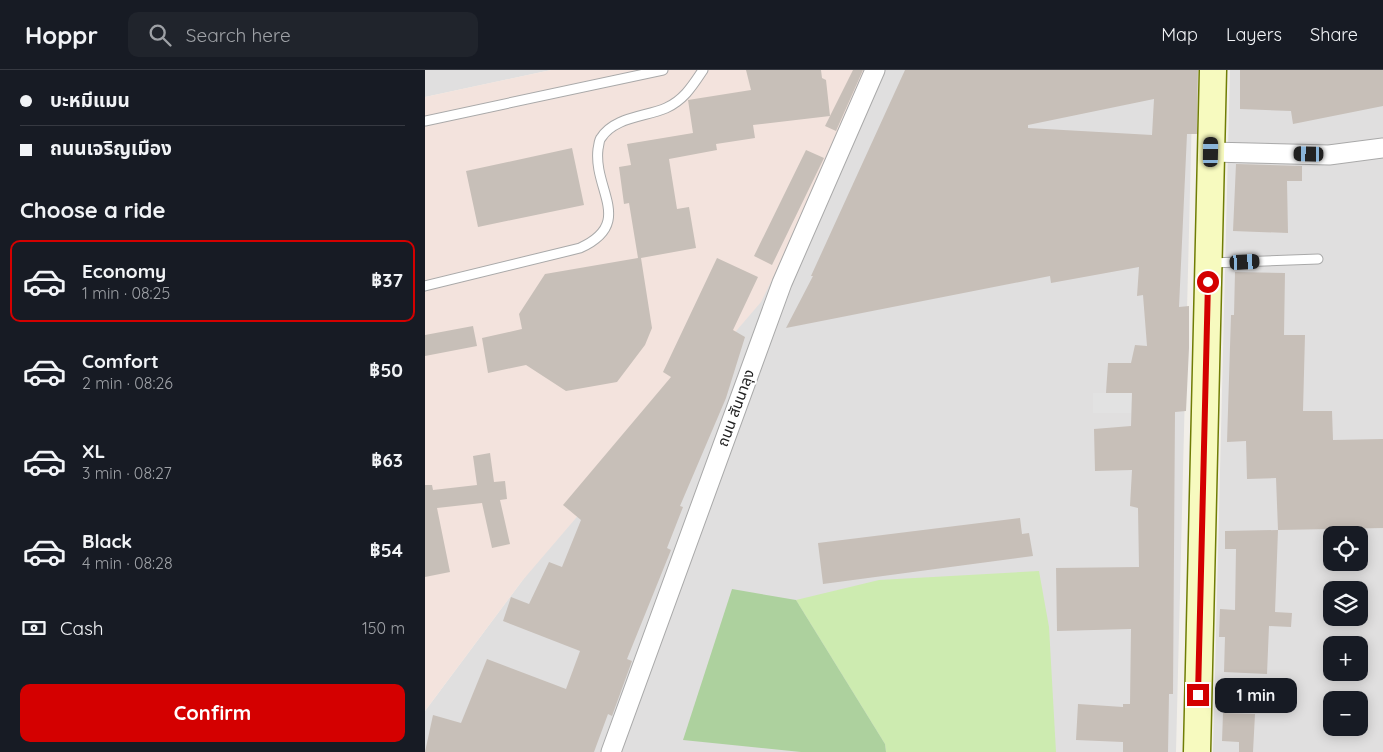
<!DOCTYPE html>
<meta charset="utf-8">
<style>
body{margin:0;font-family:Quicksand,"Noto Sans Thai",sans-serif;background:#20242c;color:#f1f3f6;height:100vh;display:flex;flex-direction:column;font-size:19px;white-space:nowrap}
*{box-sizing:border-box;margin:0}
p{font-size:16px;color:#9ea1a6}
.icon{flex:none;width:28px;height:28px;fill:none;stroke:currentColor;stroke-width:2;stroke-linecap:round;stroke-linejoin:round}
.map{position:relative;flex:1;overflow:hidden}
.sheet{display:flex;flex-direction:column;background:#171b24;width:425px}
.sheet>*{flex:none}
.hud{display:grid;align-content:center;height:110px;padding:0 20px;background:#171b24}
.fabs{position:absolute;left:898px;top:456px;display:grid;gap:10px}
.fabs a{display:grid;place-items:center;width:45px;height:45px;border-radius:10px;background:#171b24;box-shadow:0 2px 12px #0003;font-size:25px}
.end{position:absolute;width:22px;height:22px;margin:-11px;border:6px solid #d40000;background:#fff;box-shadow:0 0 0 2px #fff}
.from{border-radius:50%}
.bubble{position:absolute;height:35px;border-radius:10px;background:#171b24;box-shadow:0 2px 12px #0003;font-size:16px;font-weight:800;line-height:35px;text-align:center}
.car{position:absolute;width:15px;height:30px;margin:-15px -8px;border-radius:6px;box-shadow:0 0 4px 1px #0007;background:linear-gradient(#222 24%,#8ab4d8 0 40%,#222 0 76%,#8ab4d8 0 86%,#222 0)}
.hud b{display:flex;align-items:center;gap:18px;height:48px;font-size:19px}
.hud b+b{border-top:1px solid #363941}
.hud i{width:12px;height:12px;background:#f1f3f6}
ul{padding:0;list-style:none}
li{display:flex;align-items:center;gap:15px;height:82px;margin:0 10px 8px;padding:0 10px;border:2px solid transparent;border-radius:10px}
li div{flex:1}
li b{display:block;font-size:19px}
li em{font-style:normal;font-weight:800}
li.current{border-color:#d40000}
li>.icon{width:45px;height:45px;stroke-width:1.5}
h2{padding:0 20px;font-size:22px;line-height:60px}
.pay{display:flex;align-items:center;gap:12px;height:55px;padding:0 20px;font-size:19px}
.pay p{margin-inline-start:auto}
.button{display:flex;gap:10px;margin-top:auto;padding:10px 20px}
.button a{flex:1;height:58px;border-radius:10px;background:#d40000;color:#fff;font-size:20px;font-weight:800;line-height:58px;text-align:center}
header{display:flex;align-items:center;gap:30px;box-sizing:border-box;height:70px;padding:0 25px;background:#171b24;border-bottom:1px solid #363941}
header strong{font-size:24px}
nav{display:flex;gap:28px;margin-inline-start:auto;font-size:18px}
.search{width:350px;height:45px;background:#20242c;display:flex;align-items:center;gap:12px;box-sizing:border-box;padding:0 18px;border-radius:10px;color:#9ea1a6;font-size:19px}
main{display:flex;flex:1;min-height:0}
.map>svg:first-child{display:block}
.residential{fill:#e0dfdf;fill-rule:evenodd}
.military{fill:#f3e3dd}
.grass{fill:#cdebb0}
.forest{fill:#add19e}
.parking{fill:#e2e2e2}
.building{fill:#c7bfb8;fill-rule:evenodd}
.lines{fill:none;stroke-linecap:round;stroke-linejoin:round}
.service-casing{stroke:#a9a9a9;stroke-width:11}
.minor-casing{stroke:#a9a9a9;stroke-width:21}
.secondary-casing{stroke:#707d05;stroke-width:29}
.service{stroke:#fff;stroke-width:9}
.minor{stroke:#fff;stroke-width:19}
.secondary{stroke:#f7fabf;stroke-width:26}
.route{stroke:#d40000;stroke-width:6}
.labels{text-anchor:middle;stroke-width:4;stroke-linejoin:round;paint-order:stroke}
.street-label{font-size:15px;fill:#222;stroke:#fff}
</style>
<header>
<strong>Hoppr</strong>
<div class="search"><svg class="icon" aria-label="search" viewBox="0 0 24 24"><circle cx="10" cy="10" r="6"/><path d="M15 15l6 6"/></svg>Search here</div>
<nav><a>Map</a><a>Layers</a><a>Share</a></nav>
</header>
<main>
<section class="sheet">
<div class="hud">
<b><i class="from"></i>บะหมีแมน</b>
<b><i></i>ถนนเจริญเมือง</b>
</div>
<h2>Choose a ride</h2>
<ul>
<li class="current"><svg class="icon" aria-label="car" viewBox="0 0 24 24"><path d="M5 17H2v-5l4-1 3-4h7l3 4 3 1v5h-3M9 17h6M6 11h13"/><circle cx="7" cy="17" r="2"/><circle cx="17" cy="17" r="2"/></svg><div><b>Economy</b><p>1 min · 08:25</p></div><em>฿37</em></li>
<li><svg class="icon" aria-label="car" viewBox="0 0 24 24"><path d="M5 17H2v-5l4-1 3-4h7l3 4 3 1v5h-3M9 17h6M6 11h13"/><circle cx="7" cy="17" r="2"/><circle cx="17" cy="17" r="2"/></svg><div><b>Comfort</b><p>2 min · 08:26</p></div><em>฿50</em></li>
<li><svg class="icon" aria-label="car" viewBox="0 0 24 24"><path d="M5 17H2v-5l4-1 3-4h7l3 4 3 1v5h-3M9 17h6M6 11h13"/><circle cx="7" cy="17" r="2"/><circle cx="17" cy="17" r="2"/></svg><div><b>XL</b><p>3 min · 08:27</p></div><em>฿63</em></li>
<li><svg class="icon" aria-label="car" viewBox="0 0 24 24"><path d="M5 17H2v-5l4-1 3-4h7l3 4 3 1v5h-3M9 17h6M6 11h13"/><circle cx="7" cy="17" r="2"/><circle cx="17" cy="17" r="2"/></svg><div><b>Black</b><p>4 min · 08:28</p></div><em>฿54</em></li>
</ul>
<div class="pay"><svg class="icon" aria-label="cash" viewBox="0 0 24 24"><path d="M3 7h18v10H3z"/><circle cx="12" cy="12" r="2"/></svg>Cash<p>150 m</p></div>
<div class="button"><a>Confirm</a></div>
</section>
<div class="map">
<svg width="958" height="682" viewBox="0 0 958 682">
<rect width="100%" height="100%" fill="#f2efe9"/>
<path class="residential" d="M0 0H126L0 27Z
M451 0H768L751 682H0V641L97 511Z
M805 0H958V682H788ZM906 465H934V492H906ZM906 520H934V548H906ZM906 575H934V602H906ZM906 630H934V658H906Z"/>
<path class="military" d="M126 0H451L336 232 97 511 0 641V27Z"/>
<path class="grass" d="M614 501 624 557 631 682H461L460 674 371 530 454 510Z"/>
<path class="forest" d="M307 519 371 530 460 674 461 682H376L258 670Z"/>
<path class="parking" d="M668 323H707L706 343H668Z"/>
<path class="building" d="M321 0H396L397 8 401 10 405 46 428 0H438L411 61 400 56 405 46 328 55 330 68 291 74 292 80 244 89 252 139 264 137 271 178 216 188 227 258 220 275 192 312 141 321 101 295 63 303 57 268 97 259 94 244 120 204 213 188 204 133 199 134 194 97 206 95 202 74 268 63 263 30 326 20Z
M480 0H773L772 64H762L754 237 764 236V278L761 341 750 342 748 624H744L743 682H698V672L651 670 653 634 698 637V634H705L706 559 632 561 631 498 714 497 713 438 705 436 707 400 670 401 669 359 706 356 707 323H681L683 293H706L710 275 722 276 718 225 712 226 714 197 626 213 625 206 361 258 388 206H386ZM729 29 727 65 603 58V55Z
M815 0H958V36L868 54 866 41 815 39Z
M147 78 159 135 53 157 41 101Z
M381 80 399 88 347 195 329 186Z
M811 94 877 96V111H862L863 163 808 161Z
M292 188 333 207 308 260 320 267 301 328 255 436 258 437 242 478 246 480 202 589 207 591 187 646 183 644 169 682H0L8 645 36 653 62 589 141 619 155 581 78 551 86 527 104 534 124 492 137 497 156 450 138 435 246 307 238 302Z
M810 202 860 203 859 265H880L878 341H907L908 370 958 369V458L853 460 851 408 822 409 821 371 802 372 806 245H809Z
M48 256 52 276 0 286V265Z
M65 383 69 412 80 411 82 429 75 430 85 474 67 478 57 433 12 438 25 502 0 507V415H7L8 420 52 415 48 386Z
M595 448 597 464 604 463 608 486 398 514 393 473Z
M853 460 850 542 867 543 866 557 844 556 842 604 799 602 800 567H794L795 539 810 540 811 479H800V461Z
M798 643 830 644 828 682H814V672L797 671Z"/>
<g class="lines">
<defs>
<path id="service" d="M0 51 238 0
M786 193 893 189
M0 216 155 178C210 153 168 120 173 79 174 75 174 70 176 68 189 47 220 47 241 38 259 30 268 15 278 0"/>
<path id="minor" d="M786 82 904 85 958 78
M186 682 357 213 450 0"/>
<path id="secondary" d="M772 682 788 0"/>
</defs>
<use href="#service" class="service-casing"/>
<use href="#minor" class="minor-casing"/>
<use href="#secondary" class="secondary-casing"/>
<use href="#service" class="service"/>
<use href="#minor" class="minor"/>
<use href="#secondary" class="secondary"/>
</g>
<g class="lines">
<path class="route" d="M773 625 783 212"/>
</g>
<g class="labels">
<g class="street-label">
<text transform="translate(311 338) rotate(-70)" y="5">ถนน สันนาลุง</text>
</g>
</g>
</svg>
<div class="fabs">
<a><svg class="icon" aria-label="locate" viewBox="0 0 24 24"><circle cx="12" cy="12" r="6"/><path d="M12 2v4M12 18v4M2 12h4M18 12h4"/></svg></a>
<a><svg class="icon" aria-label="layers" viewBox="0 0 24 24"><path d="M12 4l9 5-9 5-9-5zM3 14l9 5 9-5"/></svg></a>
<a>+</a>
<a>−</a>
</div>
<i class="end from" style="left:783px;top:212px"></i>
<i class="end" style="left:773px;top:625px"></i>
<div class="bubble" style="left:790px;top:608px;width:82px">1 min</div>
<i class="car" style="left:786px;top:82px;rotate:1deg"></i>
<i class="car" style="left:884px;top:84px;rotate:271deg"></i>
<i class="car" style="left:820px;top:192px;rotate:87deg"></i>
</div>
</main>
